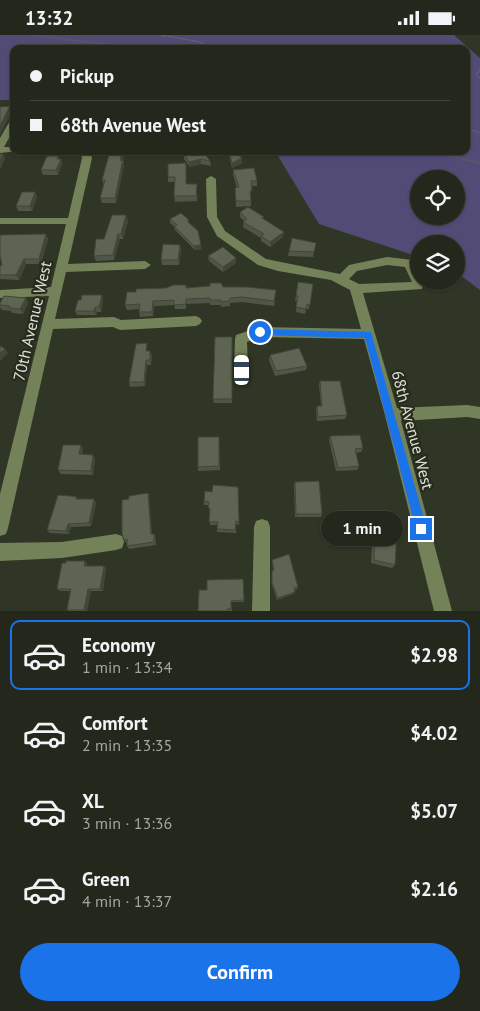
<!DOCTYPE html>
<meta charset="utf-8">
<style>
body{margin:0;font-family:"PT Sans",sans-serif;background:#303429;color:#f1f3f6;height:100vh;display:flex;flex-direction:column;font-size:19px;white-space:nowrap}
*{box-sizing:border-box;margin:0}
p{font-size:16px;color:#a3a6a3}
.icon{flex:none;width:28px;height:28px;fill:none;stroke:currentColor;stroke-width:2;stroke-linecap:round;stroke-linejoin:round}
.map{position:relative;height:576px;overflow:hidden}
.sheet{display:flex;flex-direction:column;background:#24281c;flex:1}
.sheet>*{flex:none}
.top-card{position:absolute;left:10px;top:10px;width:460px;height:110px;border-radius:10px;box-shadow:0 1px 4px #0004,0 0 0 1px #41443b;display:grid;align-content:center;height:110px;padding:0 20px;background:#24281c}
.controls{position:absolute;left:410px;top:135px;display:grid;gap:10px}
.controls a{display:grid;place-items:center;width:55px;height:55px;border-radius:50%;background:#24281c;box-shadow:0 1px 4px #0004,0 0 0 1px #41443b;font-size:25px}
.end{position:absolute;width:22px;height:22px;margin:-11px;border:6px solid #1a73e8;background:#fff;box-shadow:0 0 0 2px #fff}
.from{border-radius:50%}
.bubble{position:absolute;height:35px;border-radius:18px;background:#24281c;box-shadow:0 1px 4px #0004,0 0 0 1px #41443b;font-size:16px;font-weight:600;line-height:35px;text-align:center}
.car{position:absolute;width:15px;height:30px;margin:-15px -8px;border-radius:6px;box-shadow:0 0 4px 1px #0007;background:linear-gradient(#fff 24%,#345 0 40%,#fff 0 76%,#345 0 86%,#fff 0)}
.top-card b{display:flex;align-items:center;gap:18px;height:48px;font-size:19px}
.top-card b+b{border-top:1px solid #41443b}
.top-card i{width:12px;height:12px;background:#f1f3f6}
ul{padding:9px 0 0;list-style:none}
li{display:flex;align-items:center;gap:15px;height:70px;margin:0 10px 8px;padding:0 10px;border:2px solid transparent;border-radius:10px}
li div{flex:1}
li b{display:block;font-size:19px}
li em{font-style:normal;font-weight:600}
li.active{border-color:#1a73e8}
li>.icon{width:45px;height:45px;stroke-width:1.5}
.cta{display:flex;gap:10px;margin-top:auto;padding:10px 20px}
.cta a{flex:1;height:58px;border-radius:30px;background:#1a73e8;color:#fff;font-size:20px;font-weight:600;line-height:58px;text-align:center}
.status{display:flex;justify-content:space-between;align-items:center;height:35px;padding:0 25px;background:#24281c;direction:ltr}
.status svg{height:14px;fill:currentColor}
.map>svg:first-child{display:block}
.green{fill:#524b75;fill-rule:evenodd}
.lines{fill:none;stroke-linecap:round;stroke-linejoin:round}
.stream-far1{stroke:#59536e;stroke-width:2}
.stream{stroke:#59536e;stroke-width:2.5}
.path{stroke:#6a6f61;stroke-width:1;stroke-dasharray:2.5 1;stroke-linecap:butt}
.minor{fill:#74825a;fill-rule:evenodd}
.wall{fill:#505647}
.shaded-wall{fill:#414639}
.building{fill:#5d6452;stroke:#414639}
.route{fill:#1a73e8}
.labels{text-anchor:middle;stroke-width:4.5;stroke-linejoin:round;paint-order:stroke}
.street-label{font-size:16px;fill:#dce0d6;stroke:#262c1c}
</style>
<div class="status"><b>13:32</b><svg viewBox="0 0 49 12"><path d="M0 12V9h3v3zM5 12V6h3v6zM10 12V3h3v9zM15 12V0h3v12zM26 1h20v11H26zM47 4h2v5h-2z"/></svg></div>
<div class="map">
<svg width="480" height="576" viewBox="0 0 480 576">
<rect width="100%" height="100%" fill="#303625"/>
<path class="green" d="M0 0H454L480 23V255L456 237V209H419V222L319 189 275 116H466V14H14V65H0ZM419 144H456V181H419Z"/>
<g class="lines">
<path class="stream-far1" d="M34 0 141 14"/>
<path class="stream" d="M432 116 480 128"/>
<path class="path" d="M161 0 200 7 212 14
M480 34 476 40 480 43
M466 93 480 98"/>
<path class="minor" d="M11 84H14V94L4 112H14V116H18L0 118V103Z
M80 116H89L92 123 68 229 145 226 151 230 145 234 66 237 55 284 114 282 121 285 196 281 200 283 202 286 200 289 196 291 120 295 113 292 53 294 8 493 6 499 0 501V459L49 261 0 263V255L51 252 66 189H0V183H68L82 123Z
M211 141 216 144 217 182 225 196 266 224 340 239 349 230 387 222 413 225 419 235V246H424L422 254 363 258 397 373 467 370 480 372V384L467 382 401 386 452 576H434L385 380 364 304 260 302 247 307 248 335 246 339 241 341 236 339 234 335 235 304 236 300 260 292 361 294 350 255 331 245 278 236 258 230 217 201 207 182 206 144ZM387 230 405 232 412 247 359 249 349 244 357 236Z
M262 484 268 486 270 492V576H252L254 492 256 486Z
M116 499 122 501 124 507 122 513 116 515 62 523 0 526V508L62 507Z"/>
</g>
<path class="wall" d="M228 116H233L242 128 232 133Z
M124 119 123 124 124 129 116 168H102L100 163 104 150 102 145Z
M184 119 210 126 211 131 201 129 190 132 184 124Z
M58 121 59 124H61L62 129 58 140H43L41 135Z
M186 133V149H197V166L175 167 174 161 175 147H168V142Z
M233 135 257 146V151H251V171L236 172 235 158 237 153 233 140Z
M35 157 37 162 32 176H18L16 171Z
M240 177 264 185 283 202 270 212 261 206V203L243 192 244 186 240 182Z
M170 184 189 185V187L202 214 195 215 175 195 174 191 170 188Z
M128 186 123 204H120L114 225 96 226 94 221 104 204Z
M46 199 48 204 41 229H26L19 245 0 244V230L2 231 1 200Z
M316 208 313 222 288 221 289 216Z
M180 210 181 215 179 230H162L161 225Z
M208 221 236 228 223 237 209 226Z
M298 247 313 249 309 274H306L305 279 296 277 297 266H295Z
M223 252 276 255 274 271 242 267 230 268V271L221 272V270H210V268L186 269V274H175L174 270 154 271 153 281 140 282 139 277V274L127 275 125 270 136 257 166 253Z
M26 263 28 268 23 279 12 278 11 276 2 275 0 272V268Z
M81 265H103L101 277H97L96 280H77L75 276Z
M232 302V368H214L213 364Z
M148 313 147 316H150L152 321 151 330H147L145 351 130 352 129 347Z
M270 320 307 331 306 335 275 341 269 325Z
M320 346 347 380 345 384 317 386 316 375 317 371H321L319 350Z
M330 401 363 413 361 417 356 418 359 431 357 435 336 436 329 405Z
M219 402 220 435 198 436V432Z
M83 413 82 419 93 420 95 424 93 440 61 439 58 435Z
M295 447 322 479 321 482H295L294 450Z
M238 452 239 490 236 489V498L217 497V490H210V476H209V470H204V466L212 457Z
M148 458 149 461 152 499H154L155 501 156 510 129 514 127 511V507L126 508 124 505 129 464Z
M78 464H94L96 468 91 491 71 492 69 499 50 498 47 495Z
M375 490 395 530 392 533 371 528 373 493Z
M272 525 298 552 297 554 295 555 294 559 277 565 272 550V536L273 535 272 527Z
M87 528V531H104L106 533 103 556H91L87 576H68L67 575 70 556H60L57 554Z
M243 544 244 567H231L232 576H198L207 555Z"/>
<path class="shaded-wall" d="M10 71 12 76 0 100V91Z
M122 116H123L124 119 121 131 120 126Z
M3 119 5 124 0 135V125Z
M242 123V128L232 133V128Z
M61 124 62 129 58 140 56 135Z
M123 124 124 129 116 168 115 163Z
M201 124V129L190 132 189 127Z
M35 157 37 162 32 176 30 171Z
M126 180 128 186 123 204 121 199Z
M284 197 283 202 270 212V207Z
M46 199 48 204 41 229 39 224Z
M118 199 120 204 114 225 113 220Z
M180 210 181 215 179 230 178 225Z
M201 210 202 214 195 215 194 211Z
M236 223V228L223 237V232Z
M24 224 26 229 19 245 16 240Z
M102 260 103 265 101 277 99 272Z
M26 263 28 268 23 279 20 274Z
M153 266 154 271 153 281 152 277Z
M95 272 97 277 96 280 94 276Z
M5 314 8 318 0 326V318Z
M150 316 152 321 151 330 150 325Z
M146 325 147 330 145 351 144 347Z
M81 410 83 413 81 422 79 419Z
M93 420 95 424 93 440 91 436Z
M148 458 149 461 152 502 151 499Z
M94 464 96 468 91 491 89 488Z
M68 489 71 492 69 499 66 496Z
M85 526 87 528 86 533 84 531Z
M104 531 106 533 103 556 100 554Z
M88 554 91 556 87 576H86L84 575Z
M295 557 294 559 277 565 278 563Z"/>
<path class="building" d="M10 71 0 91V72Z
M110 116H122L120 126 123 124 115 163H100L105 145H102Z
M197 116H203L210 126 201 124 189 127 184 119Z
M229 116H233L242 123 232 128Z
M0 119H3L0 125Z
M47 121H58L57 124H61L56 135H41Z
M186 128V149H197L196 161H174L175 142H168V129Z
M254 133 257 146H251L252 156H250L251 166H236L235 153 239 152 233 135Z
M22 157H35L30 171H16Z
M248 172 264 182 262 183 284 197 270 207 261 201 264 199 243 187 247 184 240 177Z
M181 178 189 185 187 186 198 196 201 210 194 211 174 191 177 190 170 184Z
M112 180H126L121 199H118L113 220 94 221 96 204H104Z
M46 199 39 224H24L16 240H0V230L2 231 0 220V200Z
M292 203 316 208 314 217 289 216Z
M163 209 180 210 178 225H161Z
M223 212 236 223 223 232 208 221Z
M298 247 313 249 310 270 307 269 306 274 296 272 298 261H296Z
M210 248H221L223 252H247L276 255 274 266 242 262 230 263V266L221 267V265H210V263L186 264V269L174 270V265L153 266 152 277H139L140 269 125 270 127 257H136V254L166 253 174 250H186V253L210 251Z
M82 260H102L99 272H95L94 276H75L78 265H81Z
M4 261 26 263 20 274 9 273 10 271 0 270V268Z
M215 302H232V364H213Z
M147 308 146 316H150V325H146L144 347H129L136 309Z
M0 311 5 314 0 318Z
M299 313 307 331 276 336 270 320Z
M320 346H340L347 380 318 382 317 371H322Z
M360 400 363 413 355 414 359 431 338 433 330 401Z
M198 402H219V431L198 432Z
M63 410H81L79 419 93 420 91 436 58 435Z
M319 446 322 479H296L295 447Z
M213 450 238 452 239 487 236 486 235 495 217 494 218 487H209L210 473H208L209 467 204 466 205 456 212 457Z
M148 458 151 499H154V507L127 511V504L124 505 122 499V465L129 464V461Z
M58 460 70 461 77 462 76 464H94L89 488 68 489 66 496 47 495Z
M375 490 397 494 395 530 374 525Z
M289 519 298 552 294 553 295 557 278 563 272 548V536L274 535 272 525Z
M66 526H85L84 531H104L100 554H88L84 575H67L71 554H57L62 528H66Z
M243 544 244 565 231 566V574H227V576H198L199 555H207V545Z"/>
<path class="route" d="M260 294 371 297 427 494 425 498 421 500 418 498 416 494 365 303 260 300 256 297Z"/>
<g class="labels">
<g class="street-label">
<text transform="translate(32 286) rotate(-77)" y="6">70th Avenue West</text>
<text transform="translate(413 395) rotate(75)" y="6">68th Avenue West</text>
</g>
</g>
</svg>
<div class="controls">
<a><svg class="icon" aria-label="locate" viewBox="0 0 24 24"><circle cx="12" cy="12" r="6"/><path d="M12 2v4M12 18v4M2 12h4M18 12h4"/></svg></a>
<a><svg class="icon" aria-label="layers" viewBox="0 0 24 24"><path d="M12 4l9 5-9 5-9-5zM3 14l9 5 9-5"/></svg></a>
</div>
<i class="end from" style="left:260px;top:297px"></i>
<i class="end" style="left:421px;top:494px"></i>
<div class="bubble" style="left:321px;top:476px;width:82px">1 min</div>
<i class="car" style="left:242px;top:335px;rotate:0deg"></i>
<div class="top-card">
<b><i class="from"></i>Pickup</b>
<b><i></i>68th Avenue West</b>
</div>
</div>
<section class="sheet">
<ul>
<li class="active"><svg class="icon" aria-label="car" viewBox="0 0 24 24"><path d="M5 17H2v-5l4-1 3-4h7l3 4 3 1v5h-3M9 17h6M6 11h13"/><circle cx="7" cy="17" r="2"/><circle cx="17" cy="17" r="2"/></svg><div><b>Economy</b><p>1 min · 13:34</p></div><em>$2.98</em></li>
<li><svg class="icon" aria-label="car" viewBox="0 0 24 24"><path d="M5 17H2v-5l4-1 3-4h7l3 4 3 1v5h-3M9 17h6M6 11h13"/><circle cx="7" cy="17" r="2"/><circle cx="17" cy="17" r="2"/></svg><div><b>Comfort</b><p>2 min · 13:35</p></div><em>$4.02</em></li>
<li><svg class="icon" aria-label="car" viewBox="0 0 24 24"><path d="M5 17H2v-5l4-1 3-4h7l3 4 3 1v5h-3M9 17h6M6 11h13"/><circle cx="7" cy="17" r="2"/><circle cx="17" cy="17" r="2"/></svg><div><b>XL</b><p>3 min · 13:36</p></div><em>$5.07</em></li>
<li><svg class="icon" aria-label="car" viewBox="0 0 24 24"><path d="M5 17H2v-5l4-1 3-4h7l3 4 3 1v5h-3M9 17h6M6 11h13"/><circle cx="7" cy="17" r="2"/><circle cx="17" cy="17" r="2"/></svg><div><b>Green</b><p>4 min · 13:37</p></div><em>$2.16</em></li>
</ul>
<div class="cta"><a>Confirm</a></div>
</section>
